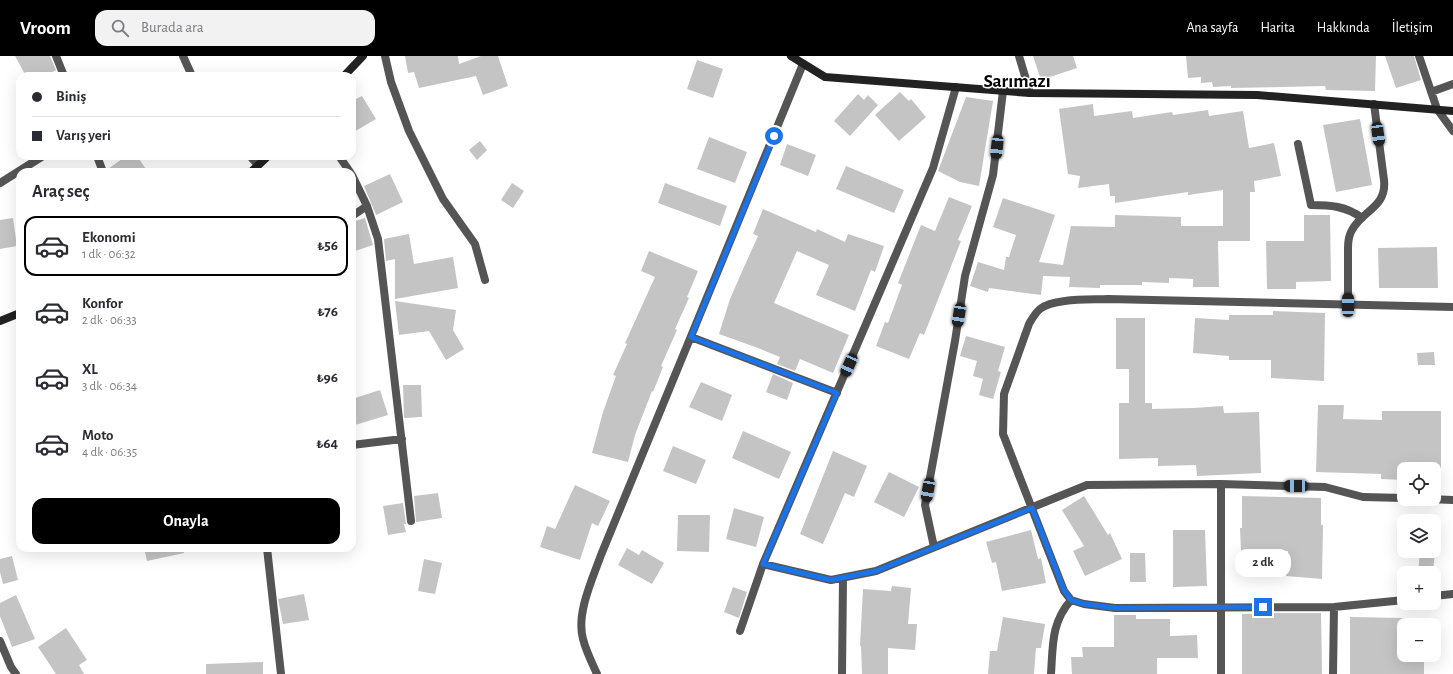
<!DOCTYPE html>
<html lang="tr">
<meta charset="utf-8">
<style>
body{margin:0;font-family:"Alegreya Sans",sans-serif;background:#f2f2f3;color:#2b2b33;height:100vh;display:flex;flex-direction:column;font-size:15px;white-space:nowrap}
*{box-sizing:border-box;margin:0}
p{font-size:13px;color:#7c7c81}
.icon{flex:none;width:22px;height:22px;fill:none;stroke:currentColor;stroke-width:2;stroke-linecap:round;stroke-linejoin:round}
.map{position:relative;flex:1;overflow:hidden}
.panel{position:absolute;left:16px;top:112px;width:340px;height:384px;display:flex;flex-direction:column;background:#fff;border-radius:12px;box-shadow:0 4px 16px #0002}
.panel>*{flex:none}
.banner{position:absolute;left:16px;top:16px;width:340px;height:88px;border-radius:12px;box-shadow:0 4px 16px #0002;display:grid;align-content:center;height:88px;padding:0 16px;background:#fff}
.buttons{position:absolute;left:1397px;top:406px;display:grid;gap:8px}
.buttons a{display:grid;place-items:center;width:44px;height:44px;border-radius:8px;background:#fff;box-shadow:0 4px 16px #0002;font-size:20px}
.end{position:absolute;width:18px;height:18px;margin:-9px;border:5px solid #1a73e8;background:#fff;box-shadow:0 0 0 2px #fff}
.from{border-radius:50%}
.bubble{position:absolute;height:28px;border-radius:12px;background:#fff;box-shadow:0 4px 16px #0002;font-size:13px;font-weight:600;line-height:28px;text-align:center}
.car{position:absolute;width:12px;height:24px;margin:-12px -6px;border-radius:5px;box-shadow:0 0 3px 1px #0007;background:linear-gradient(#222 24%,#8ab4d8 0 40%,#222 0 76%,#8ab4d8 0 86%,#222 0)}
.banner b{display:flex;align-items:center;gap:14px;height:38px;font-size:15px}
.banner b+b{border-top:1px solid #e1e1e2}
.banner i{width:10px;height:10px;background:#2b2b33}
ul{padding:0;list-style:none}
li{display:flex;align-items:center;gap:12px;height:60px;margin:0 8px 6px;padding:0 8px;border:2px solid transparent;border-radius:12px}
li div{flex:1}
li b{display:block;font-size:15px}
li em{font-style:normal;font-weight:600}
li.active{border-color:#000}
li>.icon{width:36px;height:36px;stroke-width:1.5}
h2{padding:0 16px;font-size:18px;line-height:48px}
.action{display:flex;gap:8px;margin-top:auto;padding:8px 16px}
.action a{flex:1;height:46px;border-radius:12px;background:#000;color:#fff;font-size:16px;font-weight:600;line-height:46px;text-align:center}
header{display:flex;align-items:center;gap:24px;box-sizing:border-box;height:56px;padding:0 20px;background:#000;color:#fff}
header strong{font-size:19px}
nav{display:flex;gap:22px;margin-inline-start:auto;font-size:14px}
.search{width:280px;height:36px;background:#f2f2f3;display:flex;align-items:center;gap:10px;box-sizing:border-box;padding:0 14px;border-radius:12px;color:#7c7c81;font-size:15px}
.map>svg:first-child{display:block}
.building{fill:#c4c4c4}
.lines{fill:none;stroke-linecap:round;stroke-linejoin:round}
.lane{stroke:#555;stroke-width:8}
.street{stroke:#555;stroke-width:8}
.secondary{stroke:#222;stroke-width:8}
.route{stroke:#1a73e8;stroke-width:5}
.labels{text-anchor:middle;stroke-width:3;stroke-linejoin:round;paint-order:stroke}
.district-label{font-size:19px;font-weight:bold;fill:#000;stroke:#fff}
</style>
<header>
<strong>Vroom</strong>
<div class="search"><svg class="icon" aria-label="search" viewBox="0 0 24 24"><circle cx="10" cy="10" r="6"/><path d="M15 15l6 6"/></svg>Burada ara</div>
<nav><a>Ana sayfa</a><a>Harita</a><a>Hakkında</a><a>İletişim</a></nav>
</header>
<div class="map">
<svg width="1453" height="618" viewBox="0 0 1453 618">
<rect width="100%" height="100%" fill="#fff"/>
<path class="building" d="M15 0H50L56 14 45 20H26Z
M405 0H458L459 8 481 0H498L508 30 483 39 476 20 419 32 414 16 408 17Z
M1033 0H1073L1077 12 1041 24Z
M1186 0H1376L1375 35 1326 34 1325 30 1231 32V30L1213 31 1212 26 1201 27V21L1188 22Z
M1385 0H1414L1421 24 1396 32Z
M697 4 723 13 713 42 687 33Z
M900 36 909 45 911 43 926 61 899 85 875 59Z
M858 38 864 44 868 39 878 49 850 80 834 65Z
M362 40 376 63 352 77V45Z
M966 41 993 45 979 130 960 126 938 115Z
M1093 48 1094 60 1132 55 1133 62 1172 56 1173 59 1208 54 1209 60 1243 55 1249 92 1274 87 1281 120 1254 125 1255 136H1250V185H1218L1219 231H1193V223L1169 222V227L1142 226V229H1100V232L1069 231 1070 221 1043 220 1041 239 989 232 988 236 970 230 978 206 1004 214 1006 201H1009L1016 179 993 171 1003 142 1055 159 1039 206 1063 209 1071 170 1115 171V159L1181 161V170H1223V134L1188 139V136L1115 147V140H1110L1109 128 1078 132 1080 120 1068 118 1059 53Z
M1360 63 1372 129 1336 136 1323 69Z
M709 81 747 96 735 127 697 113Z
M480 85 487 94 477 104 469 94Z
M787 88 816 99 808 120 780 109Z
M126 100H137L148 116H108V113Z
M846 110 904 134 894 157 836 133Z
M390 118 403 146 376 159 364 130Z
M512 127 524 135 513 152 501 144Z
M665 127 727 150 720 170 658 147Z
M949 141 972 150 958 184 961 185 924 279 920 277 909 303 876 290 885 266 888 267 902 229 898 227 921 169 935 175Z
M763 153 816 176 817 173 845 186 848 178 884 190 875 216 871 214 855 255 816 239 829 209 797 195 774 247 849 279 833 317 800 303 795 315 777 308 780 301 758 292 719 278 730 243 744 211 758 180 753 178Z
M1304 159H1330L1331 225 1296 226V233H1267L1266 185H1304Z
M13 162 17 190 0 193V164Z
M365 162 373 189 352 196V166Z
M409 178 414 208 453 201 458 232 395 243V203L386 205 384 183Z
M1437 191 1438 232H1379L1378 192Z
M649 195 698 215 687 241 689 242 675 273 677 274 661 310 663 311 653 336 652 335 635 379 628 406 592 397 603 356 616 320 613 319 627 288 625 287 655 221 641 215Z
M395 245 456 254 453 274 464 293 446 304 429 275 399 279Z
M1273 255 1325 257 1324 325 1271 322V304H1229V300L1193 297 1195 262 1229 264V259H1273Z
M1116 262H1145V347H1152V353L1193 352 1223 350 1224 357 1259 356 1261 417 1197 420 1196 409 1158 410V402L1119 403V347H1129V313H1116Z
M966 280 1005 291 998 315 1001 316 993 343 979 339 983 323 973 320 977 305 960 300Z
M1434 296 1435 309H1418L1417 297Z
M773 318 793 327 787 344 766 336Z
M701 326 732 339 722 365 689 351Z
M403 329H421L422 361 404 362Z
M380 334 388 359 352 370V343Z
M1318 349H1344L1343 363 1382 364V355H1441V413H1404V424L1381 423V418L1316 416Z
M743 375 791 396 779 423 732 402Z
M673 390 706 404 696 428 663 415Z
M833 395 867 410 854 441 845 437 823 488 800 478Z
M889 416 919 431 904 461 874 446Z
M575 429 610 445 598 470 592 467 580 504 540 491 547 470 555 473Z
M438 437 442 462 416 466 414 440Z
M1084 440 1108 479 1110 477 1122 503 1085 520 1073 495 1084 490 1062 454Z
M1242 440 1321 442V469H1323L1322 523 1286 520 1288 495H1282V493L1241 495 1240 472H1242Z
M403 447 406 468H404L406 476 388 479 383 450Z
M734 452 764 461 756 491 726 483Z
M678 459H710L709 496 677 495Z
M1031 474 1038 503 1041 502 1046 527 1002 535 996 506 992 507 986 486Z
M1173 474H1205L1207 530 1173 531Z
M144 492H184V497L147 505Z
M627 492 639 499 642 494 664 507 652 528 618 509Z
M1420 495H1435L1433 517H1418Z
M1130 497H1145L1146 526H1130Z
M12 500 18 524 3 528 0 516V503Z
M424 503 442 507 435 538 418 535Z
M892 530 911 532 908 568H917L915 594 888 592V618H862L861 590H860L863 533 891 535Z
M733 531 747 536 739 562 724 556Z
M304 538 309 564 283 568 278 543Z
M16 539 35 583 12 591 0 560V547Z
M1277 557H1321L1322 618H1242V558Z
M1114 559H1136V563H1170V580L1197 579 1198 602H1157V618H1072L1071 601H1083L1082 591H1114Z
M1003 561 1045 568 1041 592H1036L1034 618H988L990 595H997Z
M1350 561 1404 562V599H1424V618H1350Z
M66 572 87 604 79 609 84 618H56L38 591Z
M263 606V618H206V608Z"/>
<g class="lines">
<path class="lane" d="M1298 88 1311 149C1330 149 1346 150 1362 162
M1348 249V192C1348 186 1349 179 1352 174 1363 154 1387 151 1384 124L1374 48"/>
<path class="street" d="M56 0 64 20
M183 0 192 20
M385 0 391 26 409 75 443 143 475 188 485 224
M1019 0 1030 37
M1419 0 1437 53 1453 75
M1431 36 1453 28
M97 100 103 116
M250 100 258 109
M339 100 350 116
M352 119 367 150 378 183 411 465
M0 127 43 100
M352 160 367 150
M691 281 837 337
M352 389 402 383
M1428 443 1453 444
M934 491 925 449 955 285 965 220 993 119 1003 35
M267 492 281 618
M763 508 831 524 876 515 1087 429 1221 428 1325 431 1363 441 1404 442
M1434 540 1453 538
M1404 544 1334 551 1115 552 1084 548 1071 544 1064 535 1003 378 1004 338 1029 268C1032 263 1035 257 1040 253 1054 242 1090 244 1108 243L1453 251
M740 575 763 508 933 112 956 31
M0 585 11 611 16 618
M597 618C592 607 586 595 583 583 576 558 592 524 601 499L803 8
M842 618 843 522
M1051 618C1053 589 1051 567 1071 544
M1221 618V428
M1333 618 1334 551"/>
<path class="secondary" d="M791 0 825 21 1030 37 1257 39 1453 55
M344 20 363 0
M251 116 268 100
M0 265 20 257"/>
</g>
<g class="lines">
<path class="route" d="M774 80 691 281 837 337 763 508 831 524 876 515 1032 452 1064 534 1071 544 1084 548 1115 552 1263 551"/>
</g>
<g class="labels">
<g class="district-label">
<text x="1017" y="31">Sarımazı</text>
</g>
</g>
</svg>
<div class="buttons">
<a><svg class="icon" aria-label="locate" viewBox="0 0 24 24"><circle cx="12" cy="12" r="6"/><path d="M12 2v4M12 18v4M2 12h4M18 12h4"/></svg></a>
<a><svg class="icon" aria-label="layers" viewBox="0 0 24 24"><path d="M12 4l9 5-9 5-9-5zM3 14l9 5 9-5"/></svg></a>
<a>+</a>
<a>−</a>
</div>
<i class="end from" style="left:774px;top:80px"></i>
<i class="end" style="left:1263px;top:551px"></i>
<div class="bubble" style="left:1235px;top:493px;width:56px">2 dk</div>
<i class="car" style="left:1378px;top:78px;rotate:172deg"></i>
<i class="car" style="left:997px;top:91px;rotate:186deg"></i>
<i class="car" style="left:1348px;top:249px;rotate:0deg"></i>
<i class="car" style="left:959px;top:259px;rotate:189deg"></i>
<i class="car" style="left:849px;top:309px;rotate:204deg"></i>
<i class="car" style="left:1296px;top:430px;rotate:271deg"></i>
<i class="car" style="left:928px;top:434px;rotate:190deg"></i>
<div class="banner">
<b><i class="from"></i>Biniş</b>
<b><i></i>Varış yeri</b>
</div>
<section class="panel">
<h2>Araç seç</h2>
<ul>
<li class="active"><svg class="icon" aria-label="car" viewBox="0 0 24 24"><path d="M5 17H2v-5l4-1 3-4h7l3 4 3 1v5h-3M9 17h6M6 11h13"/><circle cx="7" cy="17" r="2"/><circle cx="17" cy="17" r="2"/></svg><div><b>Ekonomi</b><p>1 dk · 06:32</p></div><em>₺56</em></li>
<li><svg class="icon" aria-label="car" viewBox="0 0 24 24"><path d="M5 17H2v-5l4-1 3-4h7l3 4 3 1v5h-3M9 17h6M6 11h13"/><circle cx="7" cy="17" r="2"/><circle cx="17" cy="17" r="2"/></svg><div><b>Konfor</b><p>2 dk · 06:33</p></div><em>₺76</em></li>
<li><svg class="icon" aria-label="car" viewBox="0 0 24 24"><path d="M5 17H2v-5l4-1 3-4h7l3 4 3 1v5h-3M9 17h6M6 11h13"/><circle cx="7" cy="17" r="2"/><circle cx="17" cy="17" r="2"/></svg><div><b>XL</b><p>3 dk · 06:34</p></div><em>₺96</em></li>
<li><svg class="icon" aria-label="car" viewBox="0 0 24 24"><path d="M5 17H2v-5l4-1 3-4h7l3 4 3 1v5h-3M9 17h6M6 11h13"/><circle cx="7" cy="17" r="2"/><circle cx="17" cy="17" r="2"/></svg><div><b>Moto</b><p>4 dk · 06:35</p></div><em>₺64</em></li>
</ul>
<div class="action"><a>Onayla</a></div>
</section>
</div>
